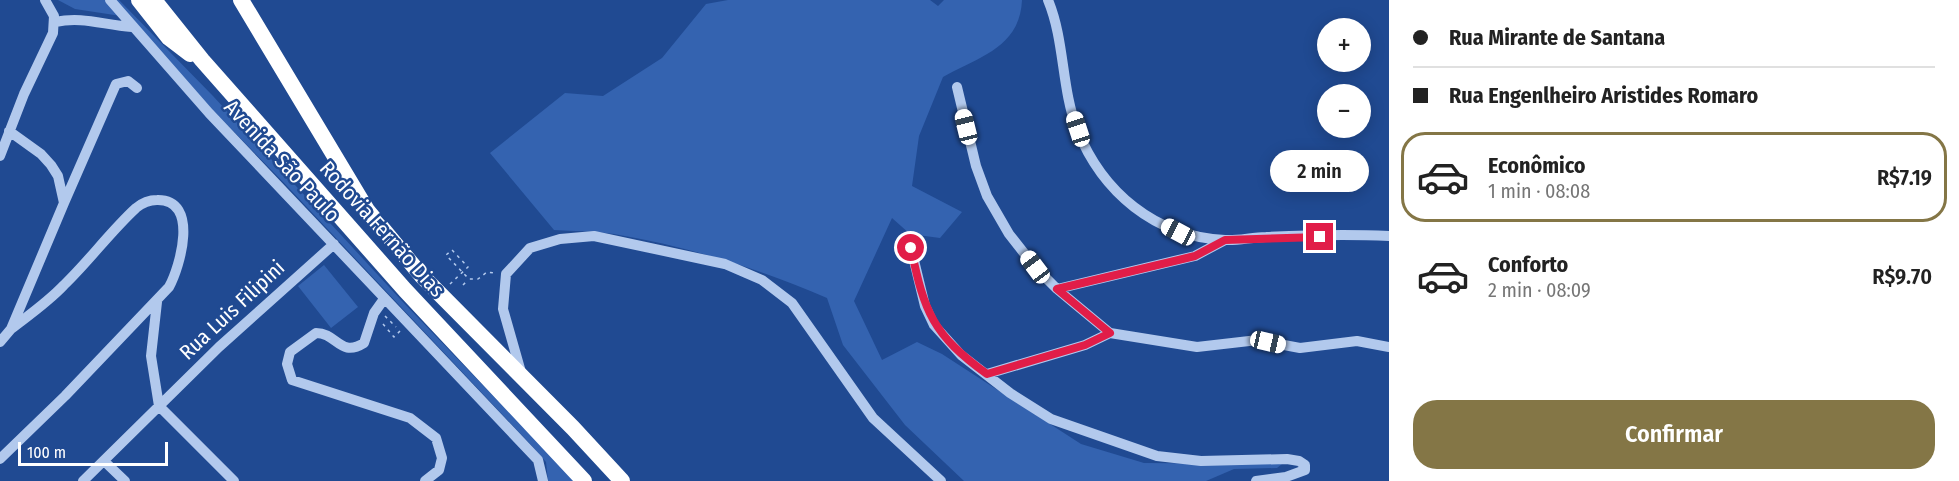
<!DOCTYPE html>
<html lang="pt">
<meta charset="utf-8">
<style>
body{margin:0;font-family:"Fira Sans Condensed",sans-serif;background:#f2f2f2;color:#222;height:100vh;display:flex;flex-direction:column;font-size:22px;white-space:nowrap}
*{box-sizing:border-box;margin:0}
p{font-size:20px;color:#767676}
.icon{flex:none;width:33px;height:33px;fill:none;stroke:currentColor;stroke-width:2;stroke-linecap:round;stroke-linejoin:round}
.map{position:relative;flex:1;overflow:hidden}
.sheet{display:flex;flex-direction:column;background:#fff;width:570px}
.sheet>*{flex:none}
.top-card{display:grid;align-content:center;height:132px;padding:0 24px;background:#fff}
.buttons{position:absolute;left:1317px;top:18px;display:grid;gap:12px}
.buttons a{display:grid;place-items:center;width:54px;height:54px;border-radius:50%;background:#fff;box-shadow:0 3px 15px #0003;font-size:30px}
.scale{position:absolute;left:18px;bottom:15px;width:150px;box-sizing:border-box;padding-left:6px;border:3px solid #fff;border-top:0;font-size:16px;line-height:21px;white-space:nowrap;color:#fff;-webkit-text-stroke:4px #204a92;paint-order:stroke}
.end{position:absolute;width:27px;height:27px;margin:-14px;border:8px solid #e11d48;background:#fff;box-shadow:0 0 0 3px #fff}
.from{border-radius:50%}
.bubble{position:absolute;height:42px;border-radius:21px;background:#fff;box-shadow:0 3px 15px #0003;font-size:20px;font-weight:600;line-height:42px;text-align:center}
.car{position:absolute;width:18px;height:36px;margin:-18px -9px;border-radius:8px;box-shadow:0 0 4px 2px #0007;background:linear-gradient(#fff 24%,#345 0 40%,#fff 0 76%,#345 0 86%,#fff 0)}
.top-card b{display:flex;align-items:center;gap:21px;height:57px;font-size:22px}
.top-card b+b{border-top:2px solid #e0e0e0}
.top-card i{width:15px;height:15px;background:#222}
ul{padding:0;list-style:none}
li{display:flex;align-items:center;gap:18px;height:90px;margin:0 12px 9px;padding:0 12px;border:3px solid transparent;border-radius:24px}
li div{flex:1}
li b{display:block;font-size:22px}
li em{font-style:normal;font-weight:600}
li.active{border-color:#847646}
li>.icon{width:54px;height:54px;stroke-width:1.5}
.primary-button{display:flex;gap:12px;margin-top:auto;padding:12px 24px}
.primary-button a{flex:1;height:69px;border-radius:24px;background:#847646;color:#fff;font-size:24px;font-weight:600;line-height:69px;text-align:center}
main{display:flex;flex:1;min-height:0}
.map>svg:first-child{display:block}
.green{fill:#3463b0}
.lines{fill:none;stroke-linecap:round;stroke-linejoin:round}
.path{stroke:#b2c9ed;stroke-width:1.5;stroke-dasharray:3 4.5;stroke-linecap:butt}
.minor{stroke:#b2c9ed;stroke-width:10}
.highway{stroke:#fff;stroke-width:16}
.route{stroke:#e11d48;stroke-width:8}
.labels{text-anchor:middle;stroke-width:5;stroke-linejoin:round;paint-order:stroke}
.street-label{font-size:21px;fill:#fff;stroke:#204a92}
</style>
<main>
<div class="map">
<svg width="1389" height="481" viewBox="0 0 1389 481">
<rect width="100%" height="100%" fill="#204a92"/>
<path class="green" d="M58 0H119L213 96 401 300 575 481H548L546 462 532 446 286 185 121 16 75 9Z
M728 0H930L938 6 944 0H1022C1020 48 978 57 943 77L919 136 912 186 962 212 940 238 910 234 892 218 854 301 882 360 917 342 942 354 1081 444 1144 463 1282 464 1277 468 1234 469 1206 481H964L905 425 843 345 827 298C760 269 687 246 614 234 594 231 574 231 554 230L490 153 565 93 603 96 662 58 706 4Z
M324 265 358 307 331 328 298 286Z"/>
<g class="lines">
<path class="path" d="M450 284 468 267 452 250 446 255 469 279H478L487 272 494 273
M463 285 468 280
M385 316 396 327
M383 324 394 337 400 331"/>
<path class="minor" d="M110 0 209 113 538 460 543 481
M1048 0C1065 41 1061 87 1077 129 1102 192 1155 237 1225 240 1238 241 1252 237 1266 237 1306 235 1349 234 1389 236
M55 22C83 16 103 25 132 27
M957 87 976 166 987 196 1009 234 1035 267 1057 289 1110 333 1197 347 1258 340 1300 348 1357 341 1389 347
M0 156 24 94 53 33 54 16 45 0
M64 203 116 84 128 81 137 88
M911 248 925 306 934 325 961 355 1010 393 1051 419 1157 456 1201 461 1287 459 1299 461 1305 465V470L1286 477 1256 481
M1057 289 1195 256 1225 240
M384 299 374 313 364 343C340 358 337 333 316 333L290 352 287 364 292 380 410 418 436 438 442 458 439 470 425 481
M157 302 151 356 159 406
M0 342 11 329 64 203 58 176 51 165 41 154 9 131
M521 372 503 309 506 274 530 248 560 239 594 236 725 264 762 280 792 303 873 418 941 481
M987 374 1085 345 1110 333
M159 406 234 481
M0 459 65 396 169 287C180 267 200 199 157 200 149 200 142 203 136 208 110 232 89 261 64 285 48 302 29 315 11 329
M104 461 125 481
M83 481 219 347 334 244"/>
<path class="highway" d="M139 0 169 38 190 54
M154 0 202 60 405 290 584 481
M241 0 367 210 421 275 573 428 622 481"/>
</g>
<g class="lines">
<path class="route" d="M911 248C924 312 933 335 987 374L1085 345 1110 333 1057 289 1195 256 1225 240 1320 237"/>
</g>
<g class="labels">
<g class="street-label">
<text transform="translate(282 161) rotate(47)" y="7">Avenida São Paulo</text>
<text transform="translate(382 229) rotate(48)" y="7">Rodovia Fernão Dias</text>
<text transform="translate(232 310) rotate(-43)" y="7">Rua Luis Filipini</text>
</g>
</g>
</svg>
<div class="buttons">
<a>+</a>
<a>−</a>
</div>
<div class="scale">100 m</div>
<i class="end from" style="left:911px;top:248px"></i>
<i class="end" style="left:1320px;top:237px"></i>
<div class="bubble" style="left:1270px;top:150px;width:99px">2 min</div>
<i class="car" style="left:966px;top:127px;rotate:346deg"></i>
<i class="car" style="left:1078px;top:129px;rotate:342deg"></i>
<i class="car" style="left:1178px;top:232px;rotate:298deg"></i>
<i class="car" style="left:1035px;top:267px;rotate:323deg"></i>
<i class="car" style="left:1268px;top:342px;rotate:103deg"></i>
</div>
<section class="sheet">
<div class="top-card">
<b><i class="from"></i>Rua Mirante de Santana</b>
<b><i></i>Rua Engenlheiro Aristides Romaro</b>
</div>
<ul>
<li class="active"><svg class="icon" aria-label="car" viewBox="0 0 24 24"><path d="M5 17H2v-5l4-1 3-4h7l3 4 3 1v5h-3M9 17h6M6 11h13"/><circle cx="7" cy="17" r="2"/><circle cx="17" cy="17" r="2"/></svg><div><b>Econômico</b><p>1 min · 08:08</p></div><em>R$7.19</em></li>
<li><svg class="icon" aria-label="car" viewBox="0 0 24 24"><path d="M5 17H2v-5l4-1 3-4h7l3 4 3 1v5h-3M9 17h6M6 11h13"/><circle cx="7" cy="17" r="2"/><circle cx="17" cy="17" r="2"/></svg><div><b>Conforto</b><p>2 min · 08:09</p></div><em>R$9.70</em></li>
</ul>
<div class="primary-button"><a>Confirmar</a></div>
</section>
</main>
